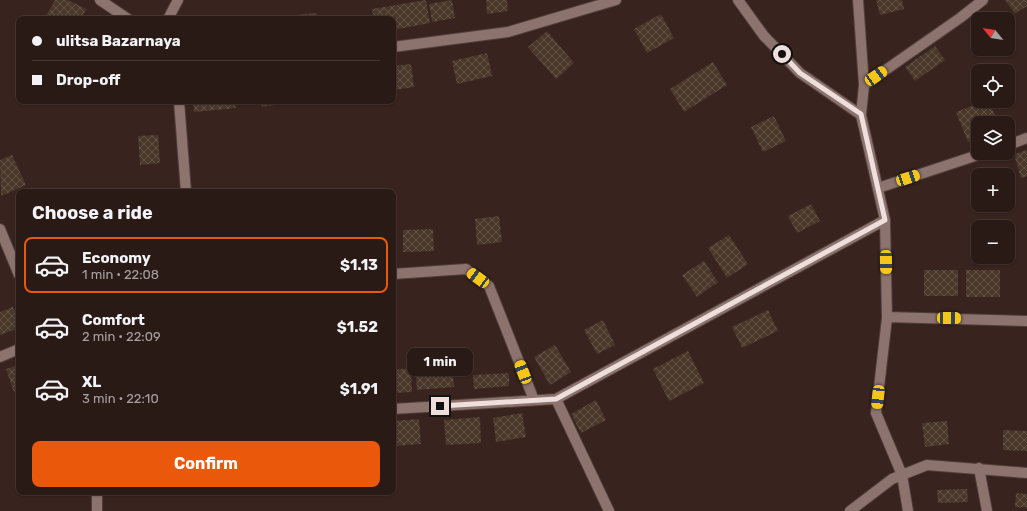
<!DOCTYPE html>
<meta charset="utf-8">
<style>
body{margin:0;font-family:Rubik,sans-serif;background:#362723;color:#f1f3f6;height:100vh;display:flex;flex-direction:column;font-size:15px;white-space:nowrap}
*{box-sizing:border-box;margin:0}
p{font-size:13px;color:#a5a1a1}
.icon{flex:none;width:22px;height:22px;fill:none;stroke:currentColor;stroke-width:2;stroke-linecap:round;stroke-linejoin:round}
.map{position:relative;flex:1;overflow:hidden}
.details{position:absolute;left:16px;top:189px;width:380px;height:306px;display:flex;flex-direction:column;background:#2a1a16;border-radius:8px;box-shadow:0 1px 3px #0004,0 0 0 1px #463835}
.details>*{flex:none}
.hud{position:absolute;left:16px;top:16px;width:380px;height:88px;border-radius:8px;box-shadow:0 1px 3px #0004,0 0 0 1px #463835;display:grid;align-content:center;height:88px;padding:0 16px;background:#2a1a16}
.needle{width:26px;rotate:300deg}
.controls{position:absolute;left:971px;top:12px;display:grid;gap:8px}
.controls a{display:grid;place-items:center;width:44px;height:44px;border-radius:8px;background:#2a1a16;box-shadow:0 1px 3px #0004,0 0 0 1px #463835;font-size:20px}
.end{position:absolute;width:18px;height:18px;margin:-9px;border:5px solid #eedfdc;background:#111;box-shadow:0 0 0 2px #111}
.from{border-radius:50%}
.bubble{position:absolute;height:28px;border-radius:8px;background:#2a1a16;box-shadow:0 1px 3px #0004,0 0 0 1px #463835;font-size:13px;font-weight:700;line-height:28px;text-align:center}
.car{position:absolute;width:12px;height:24px;margin:-12px -6px;border-radius:5px;box-shadow:0 0 3px 1px #0007;background:linear-gradient(#f5c518 24%,#345 0 40%,#f5c518 0 76%,#345 0 86%,#f5c518 0)}
.hud b{display:flex;align-items:center;gap:14px;height:38px;font-size:15px}
.hud b+b{border-top:1px solid #463835}
.hud i{width:10px;height:10px;background:#f1f3f6}
ul{padding:0;list-style:none}
li{display:flex;align-items:center;gap:12px;height:56px;margin:0 8px 6px;padding:0 8px;border:2px solid transparent;border-radius:8px}
li div{flex:1}
li b{display:block;font-size:15px}
li em{font-style:normal;font-weight:700}
li.selected{border-color:#ea580c}
li>.icon{width:36px;height:36px;stroke-width:1.5}
h2{padding:0 16px;font-size:18px;line-height:48px}
.action{display:flex;gap:8px;margin-top:auto;padding:8px 16px}
.action a{flex:1;height:46px;border-radius:8px;background:#ea580c;color:#fff;font-size:16px;font-weight:700;line-height:46px;text-align:center}
.map>svg:first-child{display:block}
.building{fill:url(#building-cross-hatch)}
.lines{fill:none;stroke-linecap:round;stroke-linejoin:round}
.minor-casing{stroke:#503f3b;stroke-width:12}
.minor{stroke:#8c736d;stroke-width:10}
.route{stroke:#eedfdc;stroke-width:5}
</style>
<div class="map">
<svg width="1027" height="511" viewBox="0 0 1027 511">
<defs>
<pattern id="building-cross-hatch" width="8" height="8" patternUnits="userSpaceOnUse"><rect width="8" height="8" fill="#49372a"/><path d="M0 0l8 8M0 8l8-8" fill="none" stroke="#645448"/></pattern>
</defs>
<rect width="100%" height="100%" fill="#38231e"/>
<path class="building" d="M55 0H68L86 9 81 19H51L46 16Z
M426 0 430 23 393 30V19H374L372 9Z
M452 0 455 18 432 22 429 4Z
M486 0H507L508 11 487 14Z
M876 0H902L904 9 880 15Z
M1005 0H1027V6L1015 14Z
M317 13 318 19H295V15Z
M661 14 674 38 647 53 634 29Z
M547 31 574 63 556 79 528 47Z
M935 46 945 60 915 81 905 67Z
M487 53 492 76 457 84 452 61Z
M713 62 727 85 684 112 670 89Z
M411 64 414 87 393 90V66Z
M193 101H235L236 108 194 112Z
M261 101H293V102L262 107Z
M984 101H989L998 123H978V138L968 142 956 112Z
M774 116 786 141 763 152 751 127Z
M158 135 160 163 140 165 138 136Z
M1027 150V176L1021 178 1014 154Z
M12 155 26 185 1 196 0 160Z
M811 204 820 221 797 233 788 216Z
M499 216 502 242 477 245 475 219Z
M433 229 434 251 403 252V230Z
M729 235 748 264 727 278 708 248Z
M704 261 718 282 697 297 682 275Z
M924 270H958V296H924Z
M966 270H1000V297H966Z
M13 307 19 321V328L0 335V312Z
M768 310 778 331 742 348 732 327Z
M603 320 615 345 597 354 584 330Z
M555 345 571 372 550 385 534 357Z
M688 351 704 383 669 401 653 369Z
M452 363 454 387 417 390 415 365Z
M19 365V390L14 392 6 369Z
M411 368 412 392 393 393V370Z
M509 373V386L474 389 473 375Z
M596 400 606 420 581 433 571 414Z
M522 413 526 437 496 442 493 418Z
M480 417 481 443 446 445 444 420Z
M419 419 421 444 393 446V421Z
M947 421 949 444 925 447 922 423Z
M1003 430 1027 431V451L1003 450Z
M967 489 968 502 938 503 937 490Z
M1016 493 1027 494V508L1015 507Z"/>
<g class="lines">
<defs>
<path id="minor" d="M100 0 128 19
M738 0 764 36 800 73 861 115
M858 0 864 85 861 115 885 220 887 318 876 413 902 475 908 511
M168 19 178 0
M393 47 508 32 616 0
M864 85 960 18 983 0
M179 101 186 192
M1008 145 1027 138
M878 188 984 153
M0 229 19 275
M393 274 466 269 489 286 534 400
M887 317 1027 321
M0 357 19 349
M556 399 609 511
M393 409 556 399 885 220
M979 468 987 511
M97 511V492
M850 511 892 479 927 465 1027 473"/>
</defs>
<use href="#minor" class="minor-casing"/>
<use href="#minor" class="minor"/>
</g>
<g class="lines">
<path class="route" d="M440 406 556 399 885 220 861 114 800 73 782 54"/>
</g>
</svg>
<div class="controls">
<a><svg class="needle" viewBox="-14 -14 28 28"><path d="M0-13l5 13h-10z" fill="#e53935"/><path d="M0 13l5-13h-10z" fill="#a5a1a1"/></svg></a>
<a><svg class="icon" aria-label="locate" viewBox="0 0 24 24"><circle cx="12" cy="12" r="6"/><path d="M12 2v4M12 18v4M2 12h4M18 12h4"/></svg></a>
<a><svg class="icon" aria-label="layers" viewBox="0 0 24 24"><path d="M12 4l9 5-9 5-9-5zM3 14l9 5 9-5"/></svg></a>
<a>+</a>
<a>−</a>
</div>
<i class="end from" style="left:782px;top:54px"></i>
<i class="end" style="left:440px;top:406px"></i>
<div class="bubble" style="left:407px;top:348px;width:66px">1 min</div>
<i class="car" style="left:876px;top:76px;rotate:55deg"></i>
<i class="car" style="left:908px;top:178px;rotate:72deg"></i>
<i class="car" style="left:886px;top:262px;rotate:179deg"></i>
<i class="car" style="left:478px;top:278px;rotate:306deg"></i>
<i class="car" style="left:949px;top:318px;rotate:91deg"></i>
<i class="car" style="left:523px;top:372px;rotate:339deg"></i>
<i class="car" style="left:878px;top:397px;rotate:186deg"></i>
<div class="hud">
<b><i class="from"></i>ulitsa Bazarnaya</b>
<b><i></i>Drop-off</b>
</div>
<section class="details">
<h2>Choose a ride</h2>
<ul>
<li class="selected"><svg class="icon" aria-label="car" viewBox="0 0 24 24"><path d="M5 17H2v-5l4-1 3-4h7l3 4 3 1v5h-3M9 17h6M6 11h13"/><circle cx="7" cy="17" r="2"/><circle cx="17" cy="17" r="2"/></svg><div><b>Economy</b><p>1 min · 22:08</p></div><em>$1.13</em></li>
<li><svg class="icon" aria-label="car" viewBox="0 0 24 24"><path d="M5 17H2v-5l4-1 3-4h7l3 4 3 1v5h-3M9 17h6M6 11h13"/><circle cx="7" cy="17" r="2"/><circle cx="17" cy="17" r="2"/></svg><div><b>Comfort</b><p>2 min · 22:09</p></div><em>$1.52</em></li>
<li><svg class="icon" aria-label="car" viewBox="0 0 24 24"><path d="M5 17H2v-5l4-1 3-4h7l3 4 3 1v5h-3M9 17h6M6 11h13"/><circle cx="7" cy="17" r="2"/><circle cx="17" cy="17" r="2"/></svg><div><b>XL</b><p>3 min · 22:10</p></div><em>$1.91</em></li>
</ul>
<div class="action"><a>Confirm</a></div>
</section>
</div>
